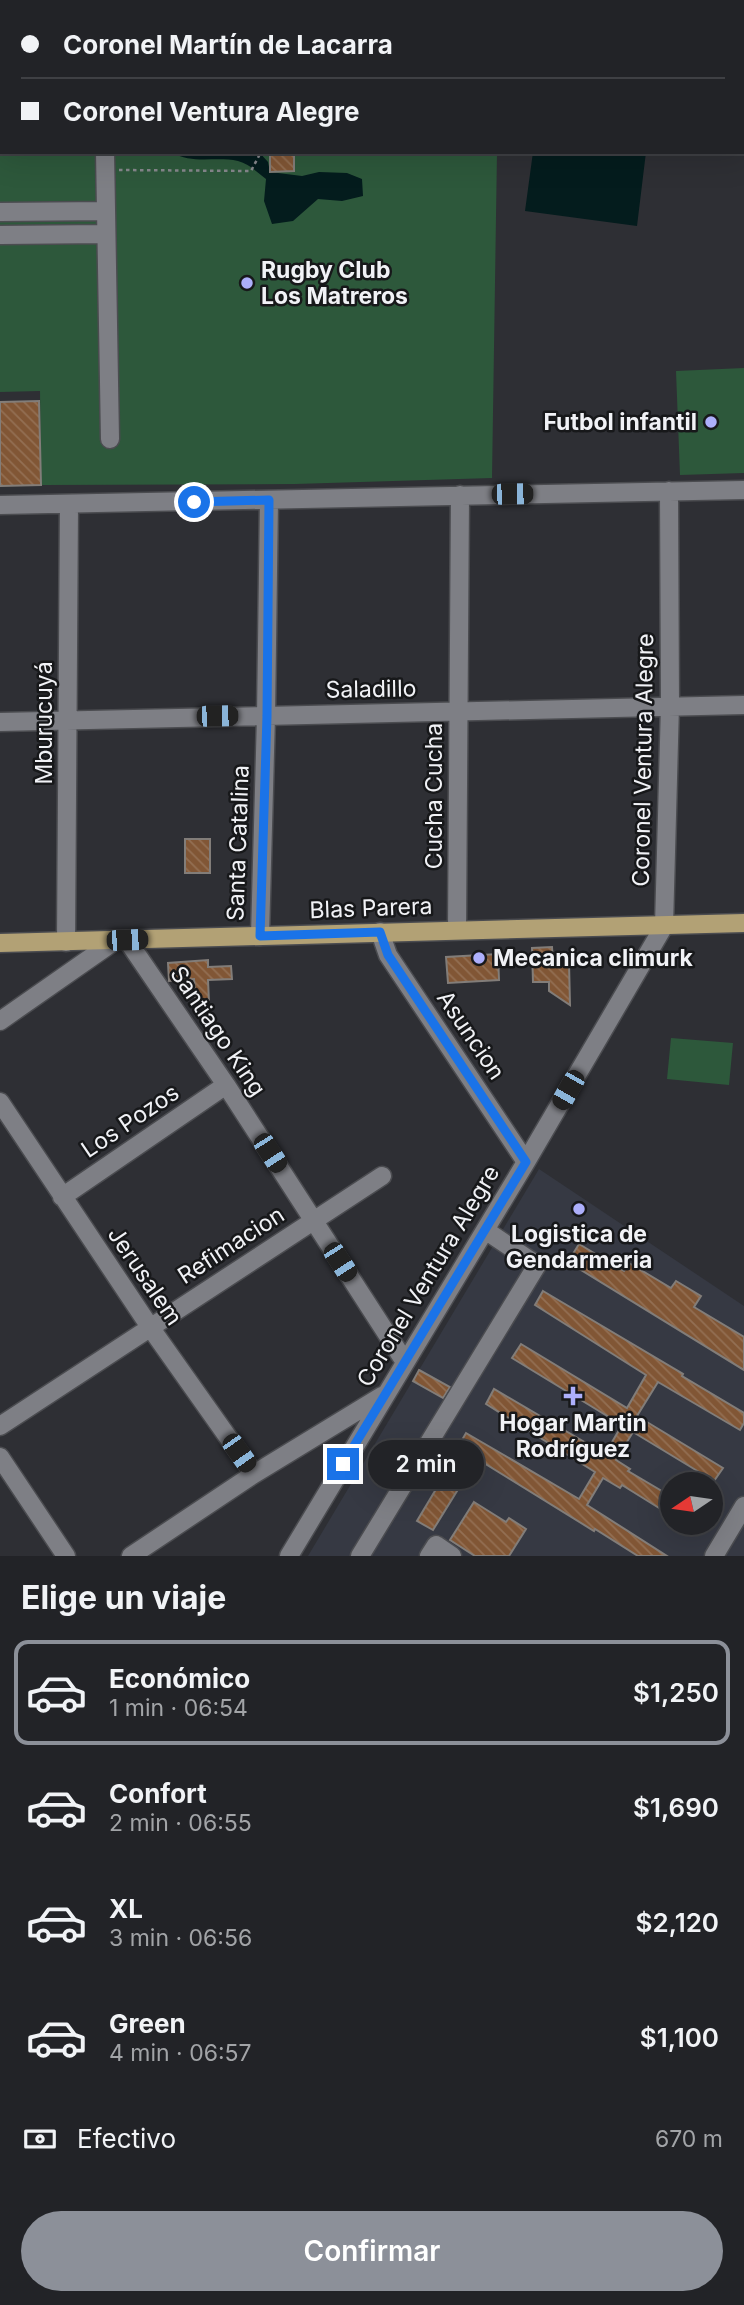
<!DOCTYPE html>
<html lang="es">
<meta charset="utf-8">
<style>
body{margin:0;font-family:Inter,sans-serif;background:#2e2f33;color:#f1f3f6;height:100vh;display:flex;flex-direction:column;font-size:26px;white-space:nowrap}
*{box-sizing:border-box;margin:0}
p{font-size:23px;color:#a2a4a7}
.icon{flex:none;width:38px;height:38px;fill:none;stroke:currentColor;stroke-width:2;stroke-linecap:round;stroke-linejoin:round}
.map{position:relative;height:1556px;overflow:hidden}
.sheet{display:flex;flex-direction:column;background:#222327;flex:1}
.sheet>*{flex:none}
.hud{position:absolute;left:0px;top:0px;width:746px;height:154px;box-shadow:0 7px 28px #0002,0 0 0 2px #3f4044;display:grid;align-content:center;height:154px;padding:0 21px;background:#222327}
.needle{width:46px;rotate:257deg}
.buttons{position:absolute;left:660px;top:1472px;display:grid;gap:14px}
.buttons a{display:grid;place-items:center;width:63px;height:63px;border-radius:50%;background:#222327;box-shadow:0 7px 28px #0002,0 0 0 2px #3f4044;font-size:35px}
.end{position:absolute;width:32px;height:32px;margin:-16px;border:9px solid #1a73e8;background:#fff;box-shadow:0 0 0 4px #fff}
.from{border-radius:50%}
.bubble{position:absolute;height:49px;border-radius:24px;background:#222327;box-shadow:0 7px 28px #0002,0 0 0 2px #3f4044;font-size:23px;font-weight:600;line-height:49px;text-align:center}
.car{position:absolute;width:21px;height:42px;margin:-21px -10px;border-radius:9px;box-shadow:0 0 5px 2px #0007;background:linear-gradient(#222 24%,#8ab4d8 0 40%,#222 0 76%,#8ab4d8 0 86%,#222 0)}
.hud b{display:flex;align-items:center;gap:24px;height:66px;font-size:26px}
.hud b+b{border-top:2px solid #3f4044}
.hud i{width:18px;height:18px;background:#f1f3f6}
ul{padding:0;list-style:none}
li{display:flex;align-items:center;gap:21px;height:105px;margin:0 14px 10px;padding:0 7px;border:4px solid transparent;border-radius:14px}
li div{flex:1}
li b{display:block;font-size:26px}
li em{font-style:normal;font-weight:600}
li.on{border-color:#8c9099}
li>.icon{width:63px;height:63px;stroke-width:1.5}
h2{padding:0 21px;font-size:32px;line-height:84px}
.pay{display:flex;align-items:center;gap:18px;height:77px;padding:0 21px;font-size:26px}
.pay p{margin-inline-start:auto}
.button{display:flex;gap:14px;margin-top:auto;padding:14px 21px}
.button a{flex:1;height:80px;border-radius:42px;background:#8c9099;color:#fff;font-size:28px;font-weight:600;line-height:80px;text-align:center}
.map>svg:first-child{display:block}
.built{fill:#363943;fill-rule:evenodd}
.green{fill:#2d583b}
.water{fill:#041c1d}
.building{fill:url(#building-back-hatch);stroke:#827d79;stroke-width:2}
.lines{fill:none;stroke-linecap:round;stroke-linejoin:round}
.minor-casing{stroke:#4b4c50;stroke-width:21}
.major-casing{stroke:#4b4c50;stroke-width:21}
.path{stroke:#86878c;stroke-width:2.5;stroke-dasharray:3.5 3.5;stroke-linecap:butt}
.minor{stroke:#7e7f85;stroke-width:18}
.major{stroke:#b2a175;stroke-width:18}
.route{stroke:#1a73e8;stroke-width:9}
.poi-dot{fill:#adaffb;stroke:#17181a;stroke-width:2.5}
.labels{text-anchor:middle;stroke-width:5;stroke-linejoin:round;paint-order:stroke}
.poi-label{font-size:23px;font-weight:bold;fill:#f1f2f6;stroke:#17181a;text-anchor:start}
.street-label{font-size:23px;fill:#f1f2f6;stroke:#17181a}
</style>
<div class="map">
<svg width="744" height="1556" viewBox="0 0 744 1556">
<defs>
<pattern id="building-back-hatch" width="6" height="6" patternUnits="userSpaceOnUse" patternTransform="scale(1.75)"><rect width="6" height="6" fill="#815635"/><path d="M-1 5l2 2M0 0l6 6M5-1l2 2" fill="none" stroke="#936f53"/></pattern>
</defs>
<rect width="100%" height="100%" fill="#2e2f34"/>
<path class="built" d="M539 1169 744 1306V1556H308ZM672 1484H710V1522H672Z"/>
<path class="green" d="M0 0H361L2 2V152H497L492 478 295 484 41 485 40 391 0 392Z
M744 368V473L680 475 676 371Z
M671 1038 733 1043 729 1085 667 1079Z"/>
<path class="water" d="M172 152H259L268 162 270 172 302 176 319 172 347 173 362 179 363 196 342 201 318 199 293 221 272 224 264 201 266 179C257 172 249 164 238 161 215 156 192 165 172 152Z
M533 152H646L637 226 525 211Z"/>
<path class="building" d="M270 152H294V171L270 172Z
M39 401 41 485 0 486V402Z
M185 839H210V873H185Z
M552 947 553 962H569L570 1005 549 991V982H533L532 948Z
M498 954 499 980 448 983 446 957Z
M208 960V967L231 966 232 979 208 980 209 1002 196 1003 194 979 169 981 168 963Z
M579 1244 624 1271 629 1263 671 1288 676 1281 701 1296 694 1307 744 1337V1370L568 1262Z
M543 1291 683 1374 682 1376 744 1413V1423L740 1430 658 1382 637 1416 723 1468 714 1481 633 1432 616 1460 630 1469 628 1471 672 1497V1516L622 1485 620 1488 603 1478 587 1505 667 1556H638L595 1529 594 1531 458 1447 466 1433 579 1499 595 1472 486 1404 494 1389 605 1454 622 1425 512 1358 521 1344 627 1408 646 1375 535 1305Z
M419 1370 450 1387 443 1398 413 1381Z
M441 1481 457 1491 433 1530 417 1521Z
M474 1502 506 1522 509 1518 526 1529 509 1556H475L450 1540Z"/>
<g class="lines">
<defs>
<path id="minor" d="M105 152 110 439
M0 212 105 211
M0 235 105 234
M0 505 744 490
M0 722 744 705
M457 930 460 495
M380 932 388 955 526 1162
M260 936 266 716 269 500
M127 940 226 1085 405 1362
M66 942 69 504
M0 1021 116 940
M0 1102 150 1327 254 1474
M62 1197 226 1085
M0 1426 382 1176
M0 1457 66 1556
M131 1556 254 1474 382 1396
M289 1556 526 1162 664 926 670 705 669 491
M360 1556 537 1265 485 1230
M429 1556 436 1545 452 1556
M714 1556 744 1506"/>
<path id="major" d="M0 943 744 923"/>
</defs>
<use href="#minor" class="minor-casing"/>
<use href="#major" class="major-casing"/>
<path class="path" d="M6 2V0
M0 14H2
M119 170 251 171 261 152"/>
<use href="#minor" class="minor"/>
<use href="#major" class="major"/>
</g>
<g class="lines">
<path class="route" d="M194 502 269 500 267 716 260 936 380 932 388 955 526 1162 343 1464"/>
</g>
<g class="poi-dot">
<circle cx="247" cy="283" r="7"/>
<circle cx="711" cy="422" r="7"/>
<circle cx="479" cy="958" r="7"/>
<circle cx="579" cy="1209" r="7"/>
<path d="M569.5 1385.5h7v7h7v7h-7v7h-7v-7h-7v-7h7z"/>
</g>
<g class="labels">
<g class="poi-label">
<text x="261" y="278">Rugby Club<tspan x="261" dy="26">Los Matreros</tspan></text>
<text x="697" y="430" text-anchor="end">Futbol infantil</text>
<text x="493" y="966">Mecanica climurk</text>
<text x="579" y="1242" text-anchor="middle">Logistica de<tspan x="579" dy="26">Gendarmeria</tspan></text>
<text x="573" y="1431" text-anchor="middle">Hogar Martin<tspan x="573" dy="26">Rodríguez</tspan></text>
</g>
<g class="street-label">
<text transform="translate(371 689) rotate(-1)" y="8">Saladillo</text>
<text transform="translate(44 723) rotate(-90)" y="8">Mburucuyá</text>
<text transform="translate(643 760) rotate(-89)" y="8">Coronel Ventura Alegre</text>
<text transform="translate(434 796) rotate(-90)" y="8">Cucha Cucha</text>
<text transform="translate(238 843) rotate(-88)" y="8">Santa Catalina</text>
<text transform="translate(371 908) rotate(-2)" y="8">Blas Parera</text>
<text transform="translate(218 1031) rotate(56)" y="8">Santiago King</text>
<text transform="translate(471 1035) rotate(56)" y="8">Asuncion</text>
<text transform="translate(130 1121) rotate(-34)" y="8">Los Pozos</text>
<text transform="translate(231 1245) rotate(-33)" y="8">Refimacion</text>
<text transform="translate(145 1276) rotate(56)" y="8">Jerusalem</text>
<text transform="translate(428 1276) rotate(-59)" y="8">Coronel Ventura Alegre</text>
</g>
</g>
</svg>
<div class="buttons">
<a><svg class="needle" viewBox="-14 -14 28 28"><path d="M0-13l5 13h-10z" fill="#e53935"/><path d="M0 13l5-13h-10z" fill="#a2a4a7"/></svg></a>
</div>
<i class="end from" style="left:194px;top:502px"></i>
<i class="end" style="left:343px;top:1464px"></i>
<div class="bubble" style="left:368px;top:1440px;width:116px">2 min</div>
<i class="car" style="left:512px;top:494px;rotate:89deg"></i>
<i class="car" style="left:217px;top:716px;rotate:89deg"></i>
<i class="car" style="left:127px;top:940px;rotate:88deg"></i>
<i class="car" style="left:568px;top:1090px;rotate:210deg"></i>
<i class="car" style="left:270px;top:1153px;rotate:147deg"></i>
<i class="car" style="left:340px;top:1262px;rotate:147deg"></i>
<i class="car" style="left:239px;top:1453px;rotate:145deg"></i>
<div class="hud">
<b><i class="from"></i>Coronel Martín de Lacarra</b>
<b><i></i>Coronel Ventura Alegre</b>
</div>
</div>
<section class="sheet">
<h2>Elige un viaje</h2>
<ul>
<li class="on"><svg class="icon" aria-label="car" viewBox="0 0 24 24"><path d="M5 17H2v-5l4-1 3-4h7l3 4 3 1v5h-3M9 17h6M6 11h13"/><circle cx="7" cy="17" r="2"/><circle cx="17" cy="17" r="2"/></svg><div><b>Económico</b><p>1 min · 06:54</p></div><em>$1,250</em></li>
<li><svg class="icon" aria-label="car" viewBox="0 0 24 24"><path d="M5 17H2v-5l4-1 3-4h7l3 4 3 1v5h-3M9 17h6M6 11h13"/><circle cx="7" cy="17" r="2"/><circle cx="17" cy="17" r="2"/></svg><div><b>Confort</b><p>2 min · 06:55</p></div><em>$1,690</em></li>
<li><svg class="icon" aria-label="car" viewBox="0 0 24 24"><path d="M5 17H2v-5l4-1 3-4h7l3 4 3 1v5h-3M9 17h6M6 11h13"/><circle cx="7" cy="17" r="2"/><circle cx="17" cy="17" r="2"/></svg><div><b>XL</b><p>3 min · 06:56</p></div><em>$2,120</em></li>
<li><svg class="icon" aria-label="car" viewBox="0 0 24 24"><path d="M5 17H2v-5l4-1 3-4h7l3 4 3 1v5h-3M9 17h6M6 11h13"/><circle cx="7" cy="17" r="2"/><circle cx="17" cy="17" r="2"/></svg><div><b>Green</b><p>4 min · 06:57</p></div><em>$1,100</em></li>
</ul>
<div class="pay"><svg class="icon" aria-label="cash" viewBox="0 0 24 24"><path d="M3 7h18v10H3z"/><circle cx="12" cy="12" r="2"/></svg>Efectivo<p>670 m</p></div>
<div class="button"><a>Confirmar</a></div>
</section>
